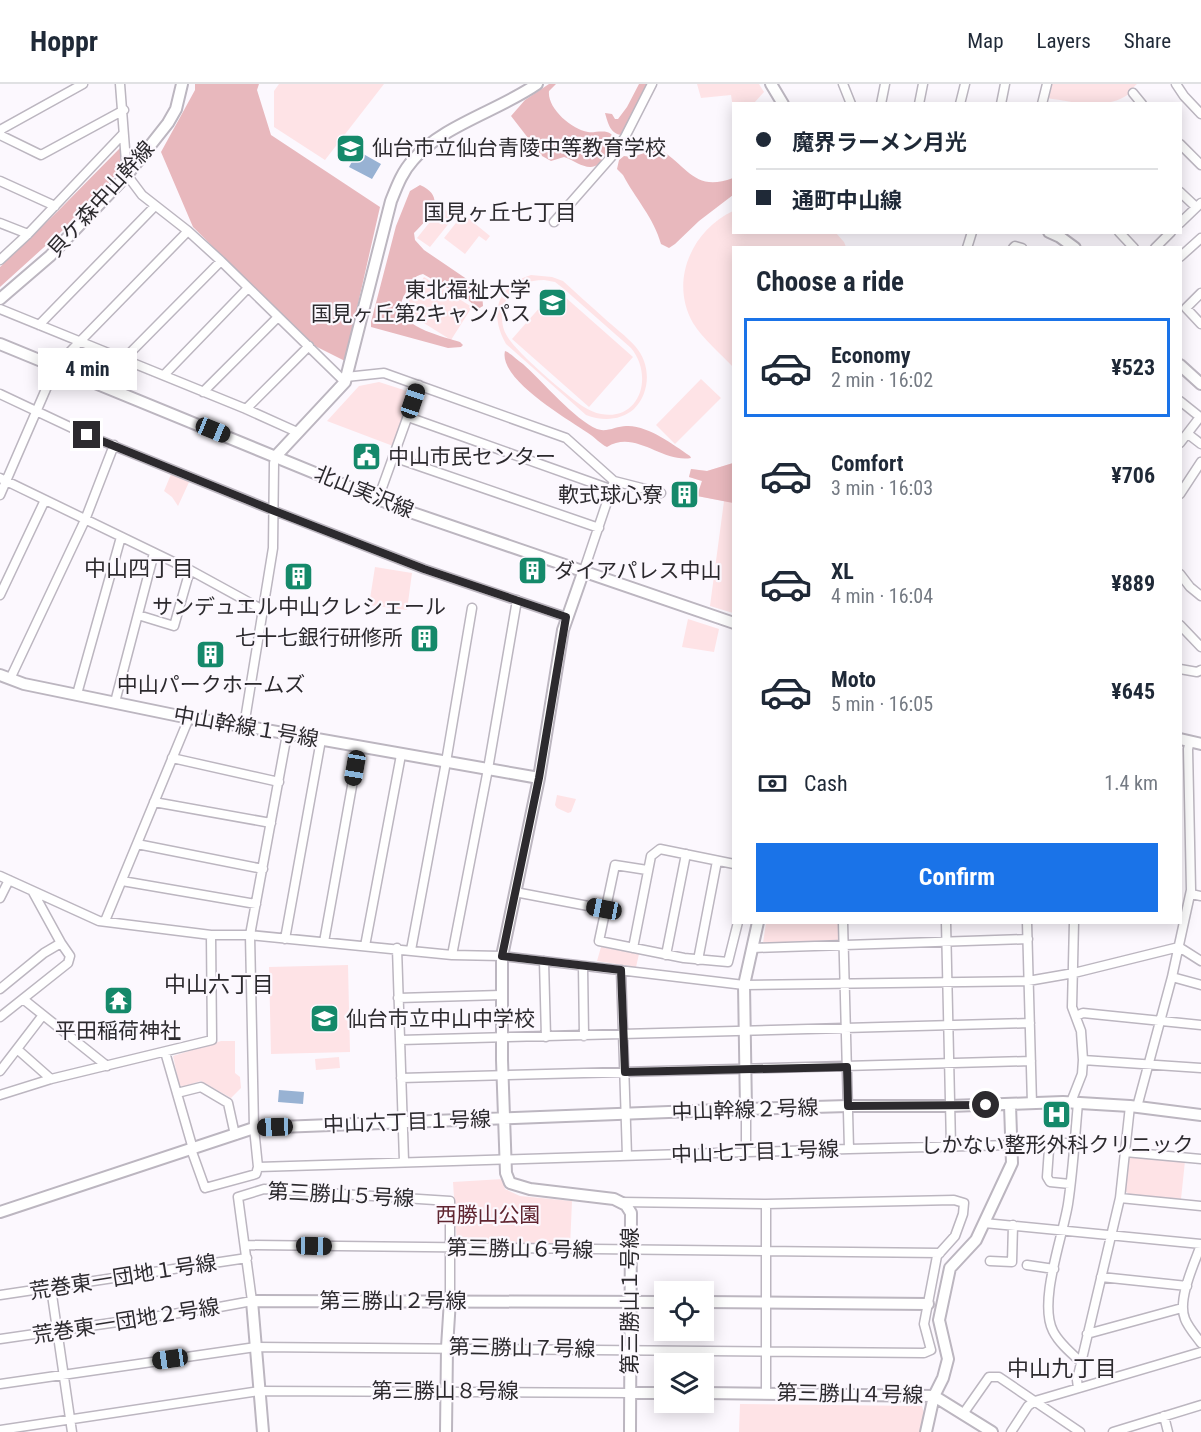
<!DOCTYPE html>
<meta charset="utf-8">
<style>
body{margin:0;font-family:"Roboto Condensed","Noto Sans JP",sans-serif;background:#f6f6f7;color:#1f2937;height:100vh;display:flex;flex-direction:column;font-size:22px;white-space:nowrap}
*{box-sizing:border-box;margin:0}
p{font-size:20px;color:#747a83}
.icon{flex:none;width:33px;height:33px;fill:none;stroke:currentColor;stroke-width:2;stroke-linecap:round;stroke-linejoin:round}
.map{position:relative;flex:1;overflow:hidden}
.drawer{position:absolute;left:732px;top:162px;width:450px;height:678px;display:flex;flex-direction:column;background:#fff;border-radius:0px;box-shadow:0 3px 15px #0003}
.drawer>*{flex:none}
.guide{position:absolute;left:732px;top:18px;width:450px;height:132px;border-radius:0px;box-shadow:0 3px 15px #0003;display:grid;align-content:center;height:132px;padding:0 24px;background:#fff}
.tools{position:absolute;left:654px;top:1197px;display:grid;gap:12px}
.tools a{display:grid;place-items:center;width:60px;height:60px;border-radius:0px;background:#fff;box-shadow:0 3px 15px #0003;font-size:30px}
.end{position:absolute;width:27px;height:27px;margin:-14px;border:8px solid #2c2a2e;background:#fff;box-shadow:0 0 0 3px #fff}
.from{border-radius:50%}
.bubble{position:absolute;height:42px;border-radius:0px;background:#fff;box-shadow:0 3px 15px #0003;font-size:20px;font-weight:700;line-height:42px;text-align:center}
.car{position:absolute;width:18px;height:36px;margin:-18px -9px;border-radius:8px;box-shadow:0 0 4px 2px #0007;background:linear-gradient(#222 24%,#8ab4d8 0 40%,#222 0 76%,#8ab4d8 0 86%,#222 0)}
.guide b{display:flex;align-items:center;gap:21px;height:57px;font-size:22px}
.guide b+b{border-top:2px solid #e0e1e3}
.guide i{width:15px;height:15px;background:#1f2937}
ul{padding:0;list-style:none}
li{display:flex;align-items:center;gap:18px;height:99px;margin:0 12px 9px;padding:0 12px;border:3px solid transparent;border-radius:0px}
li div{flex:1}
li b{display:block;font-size:22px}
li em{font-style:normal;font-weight:700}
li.current{border-color:#1a73e8}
li>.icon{width:54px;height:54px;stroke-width:1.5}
h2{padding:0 24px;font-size:27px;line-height:72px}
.pay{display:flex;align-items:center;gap:15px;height:66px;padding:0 24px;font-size:22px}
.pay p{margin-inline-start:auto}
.action{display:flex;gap:12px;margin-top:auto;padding:12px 24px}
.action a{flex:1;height:69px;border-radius:0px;background:#1a73e8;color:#fff;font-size:24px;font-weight:700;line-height:69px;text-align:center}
header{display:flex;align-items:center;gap:36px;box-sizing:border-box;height:84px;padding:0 30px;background:#fff;border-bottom:2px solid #e0e1e3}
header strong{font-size:28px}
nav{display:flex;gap:33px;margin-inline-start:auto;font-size:21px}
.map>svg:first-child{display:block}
.green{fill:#fee3e6;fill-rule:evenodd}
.forest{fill:#e8b8bd}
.water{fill:#98b2d3}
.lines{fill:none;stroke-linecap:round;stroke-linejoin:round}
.minor-casing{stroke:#bcb6c0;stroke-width:11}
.tertiary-casing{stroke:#bcb6c0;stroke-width:14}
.minor{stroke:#fff;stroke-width:8}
.tertiary{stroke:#fff;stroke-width:10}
.route{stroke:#2c2a2e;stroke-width:8}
.labels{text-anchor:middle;stroke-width:4.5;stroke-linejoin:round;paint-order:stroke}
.poi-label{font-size:21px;fill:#2c2a2e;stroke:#fcf8fe;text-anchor:start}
.street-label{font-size:21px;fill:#2c2a2e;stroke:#fcf8fe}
.park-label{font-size:21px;fill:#602631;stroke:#fcf8fe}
.neighbourhood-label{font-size:22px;fill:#2c2a2e;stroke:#fcf8fe}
</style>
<header>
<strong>Hoppr</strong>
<nav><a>Map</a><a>Layers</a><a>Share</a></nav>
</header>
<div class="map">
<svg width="1201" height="1348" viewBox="0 0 1201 1348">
<rect width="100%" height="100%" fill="#fcf8fe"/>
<path class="green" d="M279 0H384L325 76 274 43V7Z
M697 0H759L764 8 754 19 734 20 733 24 731 11 701 14Z
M1050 0H1137C1132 3 1134 7 1129 10 1105 27 1074 18 1047 14Z
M442 123 454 133 430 163 417 154Z
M733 127 734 148 836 149 844 158 846 163 734 164 733 283C720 269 703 255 693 239 669 197 692 146 733 127Z
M463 130 490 152 486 157 479 152 465 170 444 154Z
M531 191 552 193 563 197C577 210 591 222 604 234 614 243 626 252 635 262 651 280 651 308 634 325 620 337 602 337 586 331L506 260C489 230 496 202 531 191ZM544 196 555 198 564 205 631 264C654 292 640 337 601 330 595 329 589 326 584 323 567 312 515 267 507 252 501 243 501 231 504 221 510 203 526 196 544 196Z
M424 193 472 223 451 256 403 226Z
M556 205 633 273 589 323 512 255Z
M701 295 721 314 675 360 656 341Z
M379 298 410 308 393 362 327 337 359 302Z
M733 379V529L710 522 724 417 697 412 702 397 689 393 691 385 707 387Z
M172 388 190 396 178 422 172 413 164 407Z
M375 483 412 489 407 526 369 521Z
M688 535 719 545 714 568 682 563Z
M557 711 576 715 571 728 568 729 557 724 555 721Z
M766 839H840V856L763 859Z
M601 863 639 870 636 883 597 877Z
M348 881 350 968 271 970 269 883Z
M221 957H235V989L240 993 241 1004 231 1014 201 997 182 1003 179 1000 173 972Z
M339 973 340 984 316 986 315 975Z
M1133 1070 1185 1077 1181 1115 1129 1110 1125 1107 1129 1073Z
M503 1095 505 1105 520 1112 572 1117 570 1163 457 1160 453 1098Z
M740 1320 922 1322 925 1333 922 1348H739Z"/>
<path class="forest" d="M195 0H259L257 6 271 51 380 123 345 277 311 260 193 143 161 68 195 6Z
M549 0H556L549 7C547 24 571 45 588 48 595 49 605 45 611 50 622 60 602 84 590 83 582 83 573 76 564 73L551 77 542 72 511 32 525 16Z
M639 0H647L622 51C610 50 608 39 605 29L612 30 615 35H618L627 23Z
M120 64H123L118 88 84 127 0 203V183L59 126Z
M654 66H661C689 84 695 108 733 94V111L699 137 675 160 669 164 661 160C654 134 635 114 623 91L617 85 619 76 624 72 632 73Z
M420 101C449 114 428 135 414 149L415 156 424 166 477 202 482 208 483 222 478 225 467 215 423 190C413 192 411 198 407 206 405 211 400 217 401 224 403 244 445 253 460 258L463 261 461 263 448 264 371 243V238L396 142 410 107Z
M505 267C511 269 517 276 523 280 542 297 575 336 597 345 607 349 618 341 628 342 651 343 672 360 690 372L691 374C662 379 635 345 607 363 600 360 595 353 588 349 568 335 498 295 505 267Z
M733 379V419L697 412 702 397 689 393 691 385 707 387Z"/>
<path class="water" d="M358 67 381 80 372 95 349 83Z
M279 1006 304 1008 303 1020 278 1018Z"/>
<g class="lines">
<defs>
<path id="minor" d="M120 0 127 91 142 111 188 147 221 177 345 298
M843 0 851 20
M1176 0 1184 12 1201 30
M1133 9 1142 20
M881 20 885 0
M919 20 923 0
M960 20 965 0
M1001 20 1005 0
M1042 20 1047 0
M0 46 83 0
M0 51 41 71 124 26
M1180 60 1201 81
M0 97 55 122
M1180 108 1196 123
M554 138 612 72 625 53 652 0
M0 139 28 150
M1180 139 1201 119
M1119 148 1134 164
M967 164 972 148
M1013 164 1015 162 1022 164
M1155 164 1171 148
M1180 173 1201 154
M0 176 28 150 123 50
M1201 209 1186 224 1201 240
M0 225 246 325 297 348
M39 241 155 122
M124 275 221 177
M164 291 248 204
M346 293 384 289 566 354 614 397
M203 308 278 233
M0 310 87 351 272 426 424 485 566 533
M1180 317 1200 333 1180 359
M246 325 309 262
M408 333 610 405
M1188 350 1201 360
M393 373 599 444
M0 394 190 486 263 526
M1180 410 1201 378
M0 411 56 282 188 147
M378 415 419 301
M584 486 614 397 661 409
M1180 490 1190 503 1201 512
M0 511 45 416
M138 531 174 542 190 486
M1180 541 1201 563
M1180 585 1197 588 1201 586
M10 595 85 436 114 361
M77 610 121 453
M115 618 154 469
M244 642 273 464 274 379 276 372
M172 674 279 698
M154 718 271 739
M137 760 263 785
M647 786 615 781 599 857 684 874 728 878 738 838
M0 792 99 837 211 851H250L452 871 502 872 744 901 1028 897 1074 889 1179 863 1201 877
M122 797 256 820
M515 808 604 825
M1191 810 1201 812
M0 814 9 796
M105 837 189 634
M946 838 951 1062
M1027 838 1032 1020
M285 855 321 656
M324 858 359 663
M365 862 401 671
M397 864 404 1077
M633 864 651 772 660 765 734 780
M752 864 1028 855
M411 866 446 678 472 524
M452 871 488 685 517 516
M666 871 686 770
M698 876 717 777
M544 877 546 953
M583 882 584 952
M621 886 627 1072
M1172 893 1201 901
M0 905 44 869 61 859 33 808
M398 914 501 911
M23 915 107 982
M1076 932 1083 929 1201 941
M0 933 68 879 70 872 61 859
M400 956 1030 939
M17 965 51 995
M165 968 193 1065
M1083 976 1201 984
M0 987 43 931
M401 994 1031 977
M177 1009 201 1003 228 1019 235 1051
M0 1011 51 995 212 956 211 851
M1071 1018 1082 990 1083 976 1081 947 1072 923 1074 838
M1078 1019C1075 1052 1073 1087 1068 1120 1063 1152 1038 1218 1053 1247 1059 1259 1071 1269 1081 1278
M1137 1023 1172 893 1191 806 1188 665 1190 657
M746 1025V1067
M191 1065 205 1104 256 1090 258 1083 254 1044 250 851 287 650
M849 1065 1011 1061
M1125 1068 1201 1075
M258 1083 849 1065 843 838
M1070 1100 1050 1098 1047 1093 1049 1065 1055 1059H1074
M1120 1114 1201 1122
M984 1139 1201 1160
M245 1161 940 1169
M1201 1161C1194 1180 1177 1216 1185 1235 1188 1243 1196 1252 1201 1259
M990 1177 1012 1178 1013 1141
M1027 1181 1054 1185
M1101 1193 1187 1202
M51 1204 72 1348
M0 1211 247 1174
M1087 1250 1182 1224
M0 1255 214 1224 252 1217 238 1113 264 1105 450 1117V1216
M0 1300 256 1263 924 1269 931 1266 924 1240 937 1172 955 1152 963 1130 964 1119 954 1116 766 1120 620 1118
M1078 1304 1077 1296 1120 1114 1130 1022
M766 1309V1120
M963 1330 989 1293H999L1080 1348
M1164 1332 1168 1348
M0 1346 259 1307 630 1309
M1011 1348 1028 1322 1035 1317 1201 1268
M1113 1348 1201 1321"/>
<path id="tertiary" d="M771 0 783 20
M1049 148 1060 153 1075 164
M0 215 50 172 127 91 168 39 176 25 182 0
M0 260 410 428 734 539
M1180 281 1201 300
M276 372 345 298 391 117C397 102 402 88 413 76 441 42 500 26 537 0
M0 591 24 600 189 634 244 642 539 694 502 872V976L506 1089 510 1099 530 1105 614 1115 626 1121 631 1129 630 1348
M1180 655 1201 660
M539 694 563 546 584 486
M746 1025 744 901 758 838
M0 1128 254 1044 746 1025 848 1022H950L1063 1018 1130 1022 1201 1031
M704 1218 928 1220
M630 1309H664
M704 1309 934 1312
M934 1312 992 1348
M263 1348 252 1217 664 1218
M446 1348 447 1263 450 1216
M926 1348 934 1312 943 1294 948 1275 939 1236 950 1184 976 1156 1012 1079 1010 1021"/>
</defs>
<use href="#minor" class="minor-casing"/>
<use href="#tertiary" class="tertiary-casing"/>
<use href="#minor" class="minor"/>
<use href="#tertiary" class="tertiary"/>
</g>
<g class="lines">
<path class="route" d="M87 351 272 426 424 485 566 533 539 694 502 872 621 886 625 988 847 983 848 1022 986 1021"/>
</g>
<defs>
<symbol id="school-square" viewBox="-11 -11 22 22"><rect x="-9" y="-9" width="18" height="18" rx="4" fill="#15896a" stroke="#fcf8fe"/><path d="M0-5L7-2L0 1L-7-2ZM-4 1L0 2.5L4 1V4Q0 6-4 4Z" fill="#fff"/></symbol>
<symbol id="university-square" viewBox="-11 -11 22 22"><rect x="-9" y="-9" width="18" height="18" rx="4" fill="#15896a" stroke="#fcf8fe"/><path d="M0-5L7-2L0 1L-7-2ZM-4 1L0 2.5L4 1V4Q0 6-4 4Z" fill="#fff"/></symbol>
<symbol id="civic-square" viewBox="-11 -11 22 22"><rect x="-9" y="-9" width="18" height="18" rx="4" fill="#15896a" stroke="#fcf8fe"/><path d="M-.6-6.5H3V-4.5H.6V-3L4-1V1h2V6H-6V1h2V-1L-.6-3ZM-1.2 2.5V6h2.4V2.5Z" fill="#fff"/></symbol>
<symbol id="building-square" viewBox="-11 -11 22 22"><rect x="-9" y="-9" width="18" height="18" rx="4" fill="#15896a" stroke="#fcf8fe"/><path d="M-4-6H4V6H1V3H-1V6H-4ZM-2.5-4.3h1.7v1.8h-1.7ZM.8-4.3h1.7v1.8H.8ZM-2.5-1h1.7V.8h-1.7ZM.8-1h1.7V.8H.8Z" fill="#fff"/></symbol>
<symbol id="temple-square" viewBox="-11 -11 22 22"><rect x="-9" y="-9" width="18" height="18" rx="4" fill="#15896a" stroke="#fcf8fe"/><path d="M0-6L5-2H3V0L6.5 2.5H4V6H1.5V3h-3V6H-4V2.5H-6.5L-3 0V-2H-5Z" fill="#fff"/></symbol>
<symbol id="hospital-square" viewBox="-11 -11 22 22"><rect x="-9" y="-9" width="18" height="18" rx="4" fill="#15896a" stroke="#fcf8fe"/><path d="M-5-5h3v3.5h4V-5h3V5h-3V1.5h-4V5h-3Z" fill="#fff"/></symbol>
</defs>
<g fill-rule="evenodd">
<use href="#school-square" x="334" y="48" width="33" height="33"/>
<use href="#university-square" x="536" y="202" width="33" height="33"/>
<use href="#civic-square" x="350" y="356" width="33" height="33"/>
<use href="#building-square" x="668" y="394" width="33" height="33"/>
<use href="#building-square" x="516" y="470" width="33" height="33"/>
<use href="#building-square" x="282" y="476" width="33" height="33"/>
<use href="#building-square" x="408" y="538" width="33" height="33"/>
<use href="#building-square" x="194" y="554" width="33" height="33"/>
<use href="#temple-square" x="102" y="900" width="33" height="33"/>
<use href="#school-square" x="308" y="918" width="33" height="33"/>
<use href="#hospital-square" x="1040" y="1014" width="33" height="33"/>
</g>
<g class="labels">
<g class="poi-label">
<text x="372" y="71">仙台市立仙台青陵中等教育学校</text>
<text x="531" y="213" text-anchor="end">東北福祉大学<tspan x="531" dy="24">国見ヶ丘第2キャンパス</tspan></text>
<text x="388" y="380">中山市民センター</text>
<text x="663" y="418" text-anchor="end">軟式球心寮</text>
<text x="554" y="494">ダイアパレス中山</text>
<text x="299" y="530" text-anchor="middle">サンデュエル中山クレシェール</text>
<text x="403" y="561" text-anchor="end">七十七銀行研修所</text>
<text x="211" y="608" text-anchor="middle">中山パークホームズ</text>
<text x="346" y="942">仙台市立中山中学校</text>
<text x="118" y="954" text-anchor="middle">平田稲荷神社</text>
<text x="1057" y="1068" text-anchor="middle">しかない整形外科クリニック</text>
</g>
<g class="street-label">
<text transform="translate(101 115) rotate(-48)" y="7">貝ケ森中山幹線</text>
<text transform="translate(364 408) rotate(22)" y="7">北山実沢線</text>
<text transform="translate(246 643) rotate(10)" y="7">中山幹線１号線</text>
<text transform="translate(745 1026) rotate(-2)" y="7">中山幹線２号線</text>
<text transform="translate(407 1038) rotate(-2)" y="7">中山六丁目１号線</text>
<text transform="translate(755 1068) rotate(-2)" y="7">中山七丁目１号線</text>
<text transform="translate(341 1111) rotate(3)" y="7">第三勝山５号線</text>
<text transform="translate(520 1165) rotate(1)" y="7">第三勝山６号線</text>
<text transform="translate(123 1193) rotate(-9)" y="7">荒巻東一団地１号線</text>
<text x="393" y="1224">第三勝山２号線</text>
<text transform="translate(630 1217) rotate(-90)" y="7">第三勝山１号線</text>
<text transform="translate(126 1237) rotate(-9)" y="7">荒巻東一団地２号線</text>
<text transform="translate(522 1264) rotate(1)" y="7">第三勝山７号線</text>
<text x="445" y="1314">第三勝山８号線</text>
<text transform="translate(850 1310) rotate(1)" y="7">第三勝山４号線</text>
</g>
<g class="park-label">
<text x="488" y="1138">西勝山公園</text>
</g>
<g class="neighbourhood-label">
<text x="500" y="136">国見ヶ丘七丁目</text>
<text x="139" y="492">中山四丁目</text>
<text x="219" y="908">中山六丁目</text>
<text x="1062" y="1292">中山九丁目</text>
</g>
</g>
</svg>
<div class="tools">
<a><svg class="icon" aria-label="locate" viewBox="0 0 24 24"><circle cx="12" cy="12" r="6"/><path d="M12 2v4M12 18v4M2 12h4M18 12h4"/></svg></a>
<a><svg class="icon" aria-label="layers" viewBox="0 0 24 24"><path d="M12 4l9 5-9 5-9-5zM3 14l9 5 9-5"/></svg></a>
</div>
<i class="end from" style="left:986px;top:1021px"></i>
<i class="end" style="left:87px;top:351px"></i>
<div class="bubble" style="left:38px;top:264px;width:99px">4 min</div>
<i class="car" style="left:413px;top:317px;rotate:19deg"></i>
<i class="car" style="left:213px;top:346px;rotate:112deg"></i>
<i class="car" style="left:355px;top:684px;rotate:190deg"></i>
<i class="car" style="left:604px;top:825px;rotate:281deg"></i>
<i class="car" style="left:275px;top:1043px;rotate:268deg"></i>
<i class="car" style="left:314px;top:1162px;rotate:91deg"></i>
<i class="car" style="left:170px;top:1275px;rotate:262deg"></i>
<div class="guide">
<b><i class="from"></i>魔界ラーメン月光</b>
<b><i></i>通町中山線</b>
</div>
<section class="drawer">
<h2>Choose a ride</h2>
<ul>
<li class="current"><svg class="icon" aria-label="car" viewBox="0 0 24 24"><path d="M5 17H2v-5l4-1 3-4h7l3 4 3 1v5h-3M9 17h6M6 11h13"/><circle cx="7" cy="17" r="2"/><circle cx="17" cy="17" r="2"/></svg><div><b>Economy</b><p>2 min · 16:02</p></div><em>¥523</em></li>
<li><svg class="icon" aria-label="car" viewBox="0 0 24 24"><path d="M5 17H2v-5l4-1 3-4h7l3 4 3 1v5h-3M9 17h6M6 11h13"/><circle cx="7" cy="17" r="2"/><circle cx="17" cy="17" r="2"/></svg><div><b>Comfort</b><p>3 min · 16:03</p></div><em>¥706</em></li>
<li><svg class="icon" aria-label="car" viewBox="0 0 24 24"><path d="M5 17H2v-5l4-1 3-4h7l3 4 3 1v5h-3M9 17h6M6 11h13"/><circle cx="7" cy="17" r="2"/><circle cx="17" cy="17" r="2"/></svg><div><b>XL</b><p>4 min · 16:04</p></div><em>¥889</em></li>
<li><svg class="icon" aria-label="car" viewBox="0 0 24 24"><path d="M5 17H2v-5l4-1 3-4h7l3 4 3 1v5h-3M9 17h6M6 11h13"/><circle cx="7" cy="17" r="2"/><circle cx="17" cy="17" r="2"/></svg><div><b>Moto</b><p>5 min · 16:05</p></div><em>¥645</em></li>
</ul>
<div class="pay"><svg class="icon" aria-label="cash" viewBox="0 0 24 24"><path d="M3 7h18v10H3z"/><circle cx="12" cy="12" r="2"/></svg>Cash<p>1.4 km</p></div>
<div class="action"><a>Confirm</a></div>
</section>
</div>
